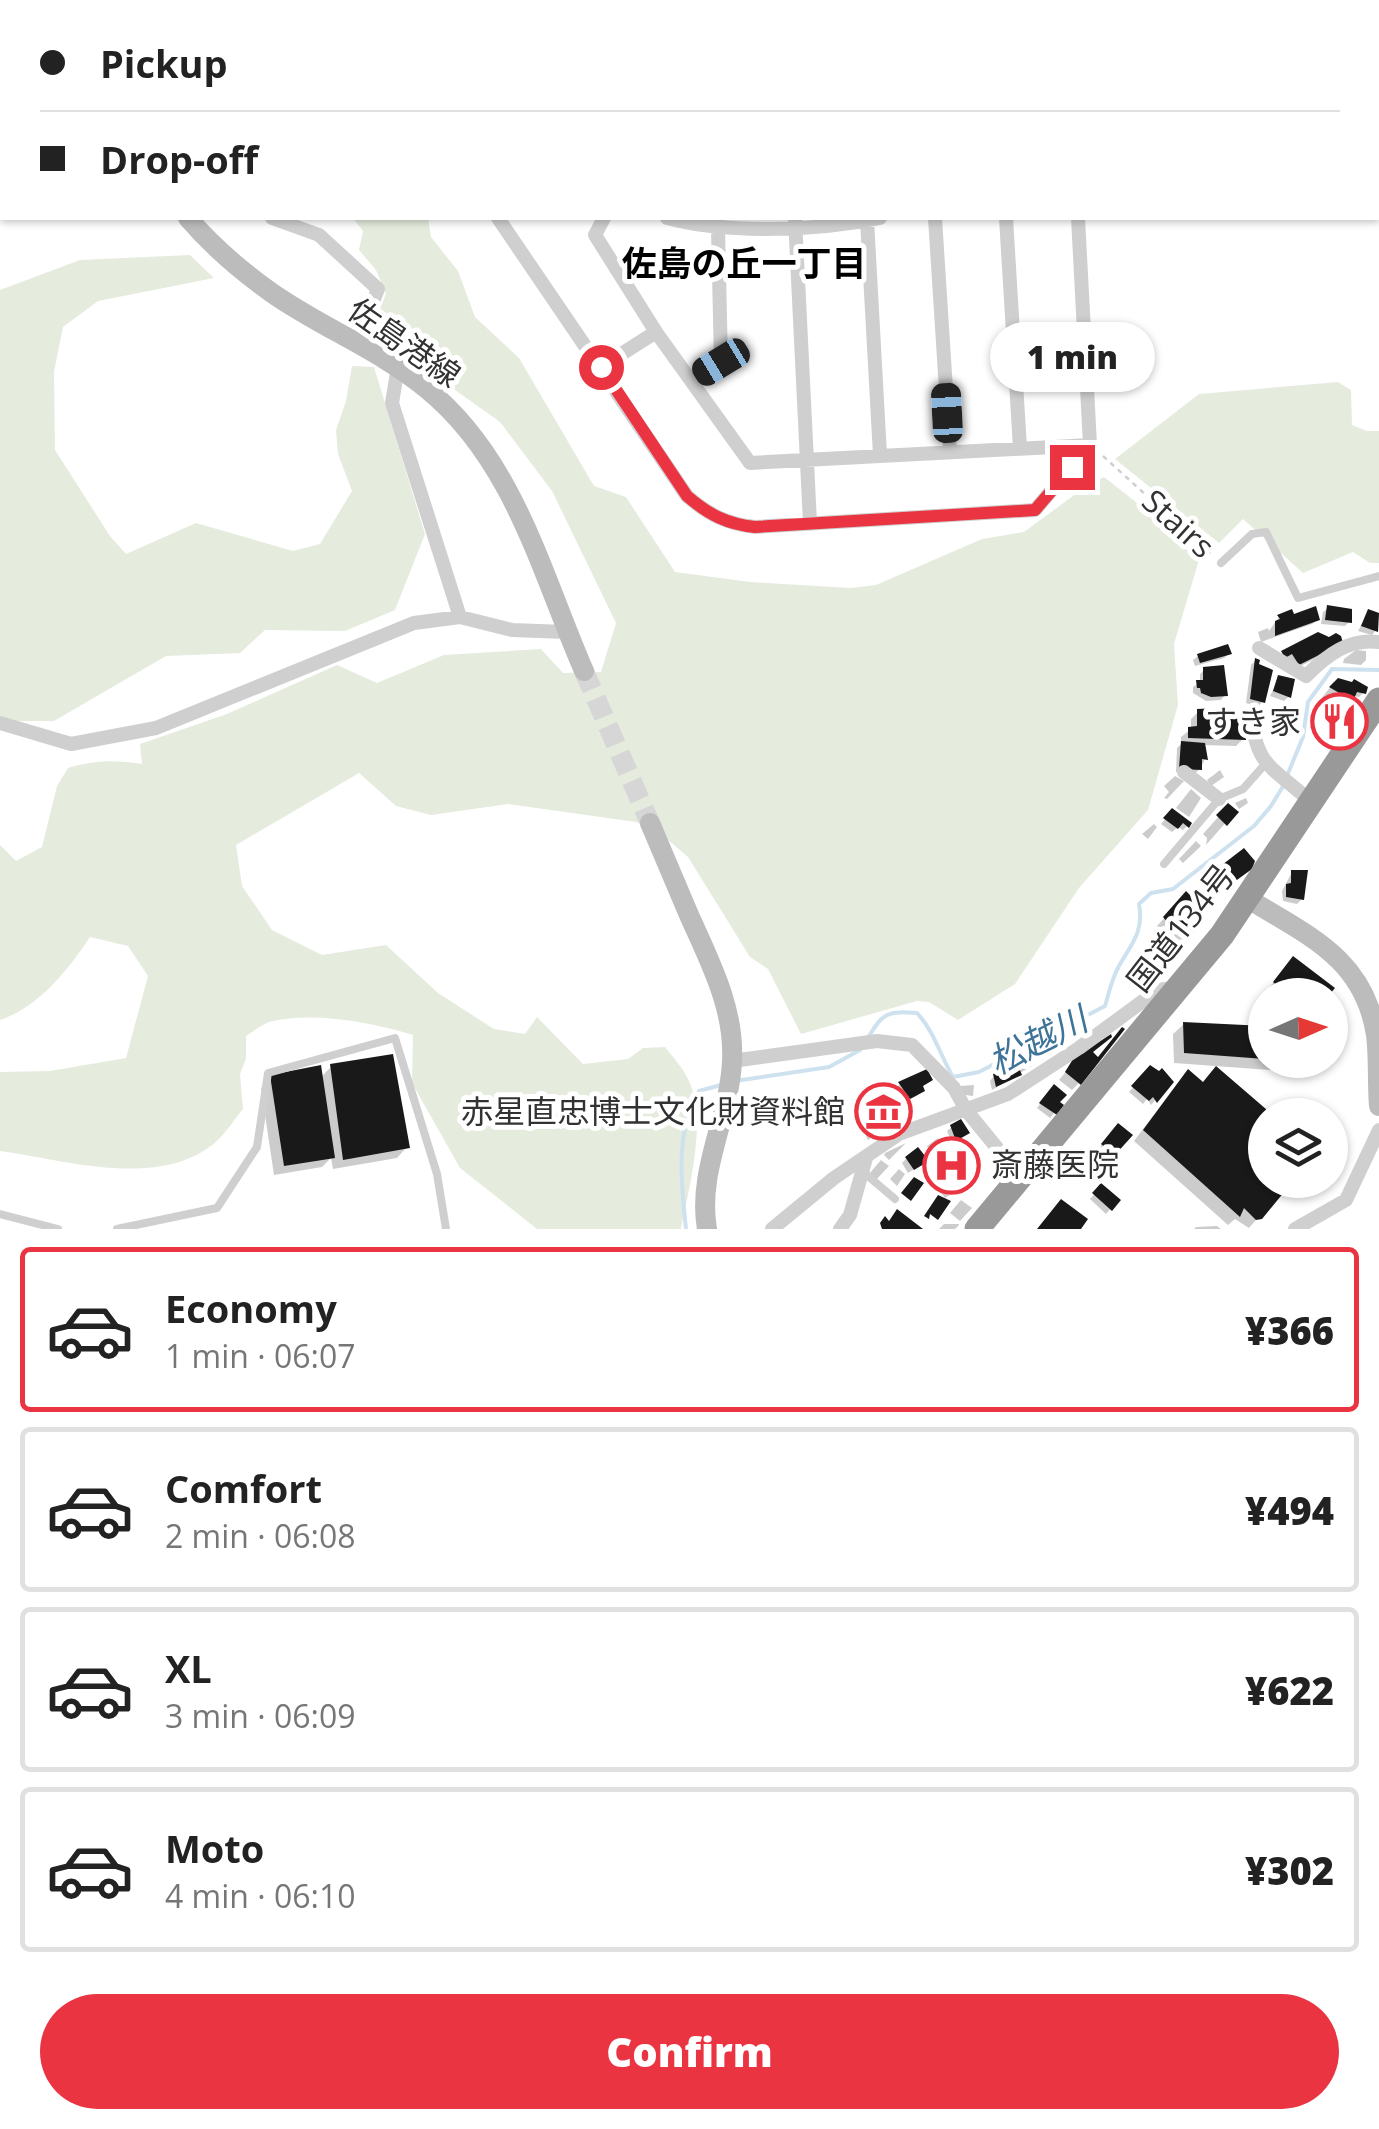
<!DOCTYPE html>
<meta charset="utf-8">
<style>
body{margin:0;font-family:"Open Sans","Noto Sans JP",sans-serif;background:#f6f6f6;color:#222;height:100vh;display:flex;flex-direction:column;font-size:38px;white-space:nowrap}
*{box-sizing:border-box;margin:0}
p{font-size:32px;color:#767676}
.icon{flex:none;width:55px;height:55px;fill:none;stroke:currentColor;stroke-width:2;stroke-linecap:round;stroke-linejoin:round}
.map{position:relative;height:1229px;overflow:hidden}
.sheet{display:flex;flex-direction:column;background:#fff;flex:1}
.sheet>*{flex:none}
.top-card{position:absolute;left:0px;top:0px;width:1380px;height:220px;box-shadow:0 2px 8px #0004;display:grid;align-content:center;height:220px;padding:0 40px;background:#fff}
.needle{width:65px;rotate:87deg}
.tools{position:absolute;left:1248px;top:978px;display:grid;gap:20px}
.tools a{display:grid;place-items:center;width:100px;height:100px;border-radius:50%;background:#fff;box-shadow:0 2px 8px #0004;font-size:50px}
.end{position:absolute;width:45px;height:45px;margin:-22px;border:12px solid #ea3441;background:#fff;box-shadow:0 0 0 5px #fff}
.from{border-radius:50%}
.bubble{position:absolute;height:70px;border-radius:35px;background:#fff;box-shadow:0 2px 8px #0004;font-size:32px;font-weight:800;line-height:70px;text-align:center}
.car{position:absolute;width:30px;height:60px;margin:-30px -15px;border-radius:12px;box-shadow:0 0 8px 2px #0007;background:linear-gradient(#222 24%,#8ab4d8 0 40%,#222 0 76%,#8ab4d8 0 86%,#222 0)}
.top-card b{display:flex;align-items:center;gap:35px;height:95px;font-size:38px}
.top-card b+b{border-top:2px solid #e0e0e0}
.top-card i{width:25px;height:25px;background:#222}
ul{padding:18px 0 0;list-style:none}
li{display:flex;align-items:center;gap:30px;height:165px;margin:0 20px 15px;padding:0 20px;border:5px solid #e0e0e0;border-radius:10px}
li div{flex:1}
li b{display:block;font-size:38px}
li em{font-style:normal;font-weight:800}
li.on{border-color:#ea3441}
li>.icon{width:90px;height:90px;stroke-width:1.5}
.button{display:flex;gap:20px;margin-top:auto;padding:20px 40px}
.button a{flex:1;height:115px;border-radius:60px;background:#ea3441;color:#fff;font-size:40px;font-weight:800;line-height:115px;text-align:center}
.map>svg:first-child{display:block}
.green{fill:#e5ecde}
.shadow{fill:#0003}
.lines{fill:none;stroke-linecap:round;stroke-linejoin:round}
.stream{stroke:#cde1ee;stroke-width:4}
.building{fill:#191919}
.secondary-tunnel{stroke:#d6d6d6;stroke-width:20;stroke-dasharray:20 10;stroke-linecap:butt}
.path{stroke:#cfcfcf;stroke-width:2.5;stroke-dasharray:5 5;stroke-linecap:butt}
.lane{stroke:#cfcfcf;stroke-width:8}
.street{stroke:#cfcfcf;stroke-width:14}
.secondary{stroke:#bcbcbc;stroke-width:20}
.highway{stroke:#999;stroke-width:25}
.route{stroke:#ea3441;stroke-width:12}
.labels{text-anchor:middle;stroke-width:10;stroke-linejoin:round;paint-order:stroke}
.street-label{font-size:32px;fill:#323232;stroke:#fff}
.poi-label{font-size:32px;fill:#323232;stroke:#fff;text-anchor:end}
.neighbourhood-label{font-size:35px;font-weight:bold;fill:#000;stroke:#fff}
.water-label{font-size:35px;font-style:italic;fill:#3d7498;stroke:#fff}
</style>
<div class="map">
<svg width="1379" height="1229" viewBox="0 0 1379 1229">
<rect width="100%" height="100%" fill="#fff"/>
<path class="green" d="M353 218H428L431 237 458 271 475 317 519 358 594 486 626 497 675 572 750 582 850 588 876 585 982 539 1024 532 1085 487 1104 477 1201 553 1174 644 1178 705 1148 810 1079 888 1015 984 958 1020 929 1002 917 1001 801 1034 768 969 750 957 688 857 654 828 636 822 508 804 431 815 396 806 359 773 236 845 242 886 272 930 322 955 386 945 438 993 494 1029 525 1034 537 1017 583 1064 628 1059 643 1048 665 1047C673 1057 683 1068 688 1079 708 1118 689 1188 681 1229H537L460 1168 412 1083 413 1035C370 1022 317 1012 273 1021 263 1023 254 1031 246 1036V1059L240 1074 243 1109C235 1119 227 1131 218 1140 162 1191 66 1160 0 1151V1072L50 1071 126 1058 148 976 128 946 90 937C68 970 39 1007 0 1020V845L16 861 42 847 57 786 68 768C94 760 115 760 142 764L140 744 227 714 337 665 377 683 444 655 541 649 563 673 601 672 616 623 552 491 500 422 371 330 386 294 376 270 359 250 363 231Z
M190 255 214 278 98 301 63 327 54 372 55 450 110 536 126 554 196 523 293 551 320 544 352 491 338 454 336 430 346 401 352 366 374 367 425 534 395 610 345 631 265 630 240 653 166 656 54 721H17L0 716V290L80 260Z
M1338 382 1351 390 1352 425 1367 431H1379V563H1370L1353 552 1303 573 1243 519 1219 543 1115 459 1199 394Z"/>
<path class="shadow" d="M1328 608 1349 622 1345 626 1321 624 1323 612Z
M1368 612 1379 616 1376 630 1372 635 1358 631Z
M1279 617 1293 618 1317 619 1312 624 1261 642 1258 632 1268 628 1269 631Z
M1332 650 1291 671 1276 661 1283 654Z
M1356 650 1366 651V660L1361 665 1343 663 1344 659Z
M1229 654 1224 658 1195 666 1193 660 1198 656Z
M1255 661 1262 702 1258 707 1246 703 1251 665Z
M1204 670 1225 695 1221 700 1206 701 1193 693V687L1200 682V674Z
M1279 678 1289 696 1284 701 1270 696Z
M1334 682 1364 692 1359 697 1353 696 1347 704 1341 700 1338 705 1325 699 1318 703Z
M1319 707 1339 732 1334 737 1310 728Z
M1198 712 1243 739 1236 746 1202 745 1205 759 1200 769 1195 773 1176 772 1177 748 1181 744V737L1191 729V719Z
M1220 770 1224 777 1211 786 1207 780Z
M1175 776 1184 781 1167 799 1164 798 1169 792 1164 786Z
M1191 789 1201 798 1189 817 1176 808Z
M1246 798 1248 803 1239 809 1235 803Z
M1228 806 1235 812 1206 845 1207 838 1203 834Z
M1172 811 1187 826 1183 830 1178 827 1172 832 1161 824Z
M1154 824 1157 827 1148 839 1142 834Z
M1196 841 1201 846 1183 863 1179 859Z
M1219 870 1244 873 1225 887 1215 874Z
M1292 872 1302 899 1297 904 1283 901 1282 891Z
M1186 895 1201 922 1181 943 1169 930 1164 934 1157 926Z
M1286 966 1326 995H1272L1267 991Z
M1184 1024 1265 1028V1060H1280L1270 1070 1174 1063 1173 1034Z
M1058 1046 1060 1049 1042 1060 1040 1055 1046 1051 1048 1054Z
M1090 1053 1079 1083 1072 1090 1059 1080 1075 1061Z
M1034 1056 1035 1064 992 1090 990 1081 994 1076Z
M331 1067 407 1147 397 1158 333 1169 331 1158 322 1167 274 1175 261 1088 272 1078H320Z
M1150 1068 1171 1082 1151 1105 1147 1099 1143 1104 1129 1092Z
M1178 1083 1202 1084 1269 1115H1265V1180H1291L1249 1228 1235 1219 1228 1225 1134 1141Z
M900 1084 918 1095 904 1102 896 1089Z
M974 1085 973 1096 958 1094 960 1086Z
M1049 1092 1060 1106 1050 1118 1037 1108Z
M867 1116 888 1126 868 1140 860 1124Z
M952 1127 962 1137 952 1143 947 1131Z
M1113 1131 1130 1135 1109 1158 1098 1149Z
M938 1138 942 1146 932 1155 927 1146Z
M906 1143 889 1160 884 1155 885 1153Z
M953 1153 968 1182 945 1198 927 1174Z
M906 1159 921 1165 908 1173 902 1163Z
M881 1160 889 1166 875 1181 869 1174Z
M899 1169 905 1174 897 1186 890 1179Z
M1101 1187 1118 1200 1106 1214 1090 1199Z
M961 1200 972 1208 960 1221 950 1213Z
M944 1224H959V1225L955 1229H939Z
M1217 1226 1221 1229H1194L1196 1227Z"/>
<g class="lines">
<path class="stream" d="M868 1038C883 1012 888 1011 917 1013 934 1031 940 1055 953 1077L979 1072 1105 1006C1109 992 1112 978 1119 966 1132 943 1144 932 1139 904L1151 893 1173 889 1254 826 1271 806 1282 788 1303 737 1308 702 1332 669 1379 670
M735 1081 829 1067 860 1050
M686 1229C681 1183 675 1132 699 1091L721 1085"/>
</g>
<path class="building" d="M1327 605 1352 609V623L1325 620Z
M1316 606 1320 620 1275 636V621L1280 619 1277 615 1292 609 1294 614Z
M1368 609 1379 613 1378 632 1361 626Z
M1318 632 1329 637 1336 633 1341 636 1343 643 1299 665 1292 654 1285 658 1281 651Z
M1228 644 1232 654 1200 663 1197 654Z
M1255 658 1260 660 1259 664 1273 670 1265 703 1250 699Z
M1224 665 1228 696 1211 697 1201 693 1200 688H1197L1196 680H1203V667Z
M1278 675 1295 679 1291 698 1273 691Z
M1338 678 1352 682 1354 679 1368 687 1366 694 1357 692 1353 701 1329 687Z
M1318 705 1353 716 1341 734 1313 724Z
M1219 708V713L1246 714V740L1188 738V727L1197 726V709Z
M1181 741 1205 743 1208 760 1202 759V770L1179 769Z
M1228 803 1239 812 1227 826 1216 815Z
M1172 808 1192 823 1189 828 1183 823 1178 829 1163 818Z
M1244 848 1255 861 1252 869 1230 885 1218 868Z
M1291 870H1308L1304 900 1286 897V884L1291 883Z
M1186 891 1193 898 1199 911 1197 914 1204 922 1190 937 1177 925 1173 929 1163 917Z
M1293 956 1335 988 1329 995H1288L1273 982Z
M1183 1022 1265 1026V1059L1184 1053Z
M1122 1027 1125 1029 1081 1085 1065 1072 1073 1059 1111 1034 1112 1037 1093 1052 1098 1057Z
M393 1054 410 1148 343 1160 330 1064Z
M1017 1063 1022 1075 996 1087 993 1074Z
M321 1065 335 1158 284 1166 270 1075Z
M1150 1065 1159 1071 1162 1068 1174 1082 1157 1103 1153 1097 1149 1101 1131 1086Z
M1216 1066 1273 1115H1265V1180H1294L1262 1219 1256 1220 1244 1208 1240 1217 1143 1130 1188 1069 1203 1082Z
M927 1069 933 1080 923 1086 925 1091 910 1099 898 1082Z
M1054 1084 1067 1095 1060 1102 1064 1105 1057 1115 1039 1103Z
M879 1105 881 1108 885 1106 891 1127 876 1134 866 1115Z
M961 1119 970 1133 956 1141 950 1125Z
M1118 1123 1133 1135 1115 1155 1101 1144Z
M918 1147 929 1161 914 1170 905 1157Z
M953 1149 970 1173 976 1170 979 1175 954 1193 933 1164Z
M914 1177 924 1183 911 1201 901 1193Z
M1101 1183 1121 1200 1112 1211 1092 1193Z
M938 1195 951 1201 938 1220 930 1214 929 1219 924 1216Z
M1061 1199 1088 1219 1081 1229H1037Z
M897 1209 923 1229H882L880 1223 885 1216 889 1221Z"/>
<g class="lines">
<path class="secondary-tunnel" d="M584 671 650 823"/>
<path class="path" d="M785 0V2
M1103 456 1212 555"/>
<path class="lane" d="M1221 563 1252 534 1266 532 1298 598 1379 576
M1164 864 1219 799 1243 789 1267 762
M862 1171 895 1199
M0 1214 58 1229
M117 1229 217 1208 257 1147 268 1073 395 1038 437 1174 446 1229"/>
<path class="street" d="M203 0 204 2
M271 0V2
M340 0V2
M478 0V2
M532 0V2
M588 0V2
M661 0V2
M738 0 739 2
M828 0 829 2
M906 0V2
M415 2 416 0
M973 2 974 0
M1030 2V0
M0 161H2
M272 218 319 235 378 289 357 342
M498 218 687 496C709 515 727 524 755 527L1035 510 1090 445 1078 218
M604 218 595 235 656 332 750 463 1090 445
M667 218C727 234 819 231 880 218
M795 218 810 523
M935 218 950 452
M1006 218 1020 448
M867 220 880 455
M398 367 392 403 460 617
M601 367 656 332
M691 380 721 362 718 229
M1259 648 1306 676C1327 655 1349 638 1379 642
M1252 713C1254 767 1275 768 1311 802
M0 723 71 744 156 728 414 623 460 617 512 630 566 632
M1184 772 1219 799
M732 1061 877 1041 912 1045 954 1088 966 1110 1020 1176
M772 1229 834 1178 899 1134 1008 1094 1079 1048 1158 990 1179 987
M840 1229 850 1215 866 1158
M1295 1229 1346 1200 1379 1130"/>
<path class="secondary" d="M110 0 111 2
M188 218C213 247 241 271 272 293 322 328 380 350 427 389 514 460 541 572 584 671
M650 823C663 854 676 885 689 915 710 962 735 1009 732 1062 729 1119 697 1171 707 1229
M1247 898C1306 935 1364 957 1376 1035 1379 1058 1377 1082 1379 1106"/>
<path class="highway" d="M977 1229 1222 935 1379 700"/>
</g>
<g class="lines">
<path class="route" d="M601 367 687 496C709 515 727 524 755 527L1035 510 1072 467"/>
</g>
<defs>
<symbol id="restaurant-ring" viewBox="-11 -11 22 22"><circle r="9.5" fill="#fff" stroke="#ea3441" stroke-width="1.5"/><path d="M-5-6h1v4h1v-4h1v4h1v-4h1v5L-1.5 .5V6h-2V.5L-5-1ZM5-6V6H3V1.5H1.5Q1.5-4 5-6Z" fill="#ea3441"/></symbol>
<symbol id="museum-ring" viewBox="-11 -11 22 22"><circle r="9.5" fill="#fff" stroke="#ea3441" stroke-width="1.5"/><path d="M0-6L6-3V-2H-6V-3ZM-5-1h2V3h-2ZM-1-1h2V3h-2ZM3-1h2V3H3ZM-6 4H6V6H-6Z" fill="#ea3441"/></symbol>
<symbol id="hospital-ring" viewBox="-11 -11 22 22"><circle r="9.5" fill="#fff" stroke="#ea3441" stroke-width="1.5"/><path d="M-5-5h3v3.5h4V-5h3V5h-3V1.5h-4V5h-3Z" fill="#ea3441"/></symbol>
</defs>
<g fill-rule="evenodd">
<use href="#restaurant-ring" x="1308" y="690" width="63" height="63"/>
<use href="#museum-ring" x="852" y="1080" width="63" height="63"/>
<use href="#hospital-ring" x="920" y="1134" width="63" height="63"/>
</g>
<g class="labels">
<g class="street-label">
<text transform="translate(404 343) rotate(35)" y="11">佐島港線</text>
<text transform="translate(1178 524) rotate(42)" y="11">Stairs</text>
<text transform="translate(1181 928) rotate(-52)" y="11">国道134号</text>
</g>
<g class="poi-label">
<text x="1301" y="733">すき家</text>
<text x="845" y="1123">赤星直忠博士文化財資料館</text>
<text x="991" y="1176" text-anchor="start">斎藤医院</text>
</g>
<g class="neighbourhood-label">
<text x="744" y="276">佐島の丘一丁目</text>
</g>
<g class="water-label">
<text transform="translate(1038 1041) rotate(-27)" y="12">松越川</text>
</g>
</g>
</svg>
<div class="tools">
<a><svg class="needle" viewBox="-14 -14 28 28"><path d="M0-13l5 13h-10z" fill="#e53935"/><path d="M0 13l5-13h-10z" fill="#767676"/></svg></a>
<a><svg class="icon" aria-label="layers" viewBox="0 0 24 24"><path d="M12 4l9 5-9 5-9-5zM3 14l9 5 9-5"/></svg></a>
</div>
<i class="end from" style="left:601px;top:367px"></i>
<i class="end" style="left:1072px;top:467px"></i>
<div class="bubble" style="left:990px;top:322px;width:165px">1 min</div>
<i class="car" style="left:721px;top:362px;rotate:239deg"></i>
<i class="car" style="left:947px;top:413px;rotate:357deg"></i>
<div class="top-card">
<b><i class="from"></i>Pickup</b>
<b><i></i>Drop-off</b>
</div>
</div>
<section class="sheet">
<ul>
<li class="on"><svg class="icon" aria-label="car" viewBox="0 0 24 24"><path d="M5 17H2v-5l4-1 3-4h7l3 4 3 1v5h-3M9 17h6M6 11h13"/><circle cx="7" cy="17" r="2"/><circle cx="17" cy="17" r="2"/></svg><div><b>Economy</b><p>1 min · 06:07</p></div><em>¥366</em></li>
<li><svg class="icon" aria-label="car" viewBox="0 0 24 24"><path d="M5 17H2v-5l4-1 3-4h7l3 4 3 1v5h-3M9 17h6M6 11h13"/><circle cx="7" cy="17" r="2"/><circle cx="17" cy="17" r="2"/></svg><div><b>Comfort</b><p>2 min · 06:08</p></div><em>¥494</em></li>
<li><svg class="icon" aria-label="car" viewBox="0 0 24 24"><path d="M5 17H2v-5l4-1 3-4h7l3 4 3 1v5h-3M9 17h6M6 11h13"/><circle cx="7" cy="17" r="2"/><circle cx="17" cy="17" r="2"/></svg><div><b>XL</b><p>3 min · 06:09</p></div><em>¥622</em></li>
<li><svg class="icon" aria-label="car" viewBox="0 0 24 24"><path d="M5 17H2v-5l4-1 3-4h7l3 4 3 1v5h-3M9 17h6M6 11h13"/><circle cx="7" cy="17" r="2"/><circle cx="17" cy="17" r="2"/></svg><div><b>Moto</b><p>4 min · 06:10</p></div><em>¥302</em></li>
</ul>
<div class="button"><a>Confirm</a></div>
</section>
